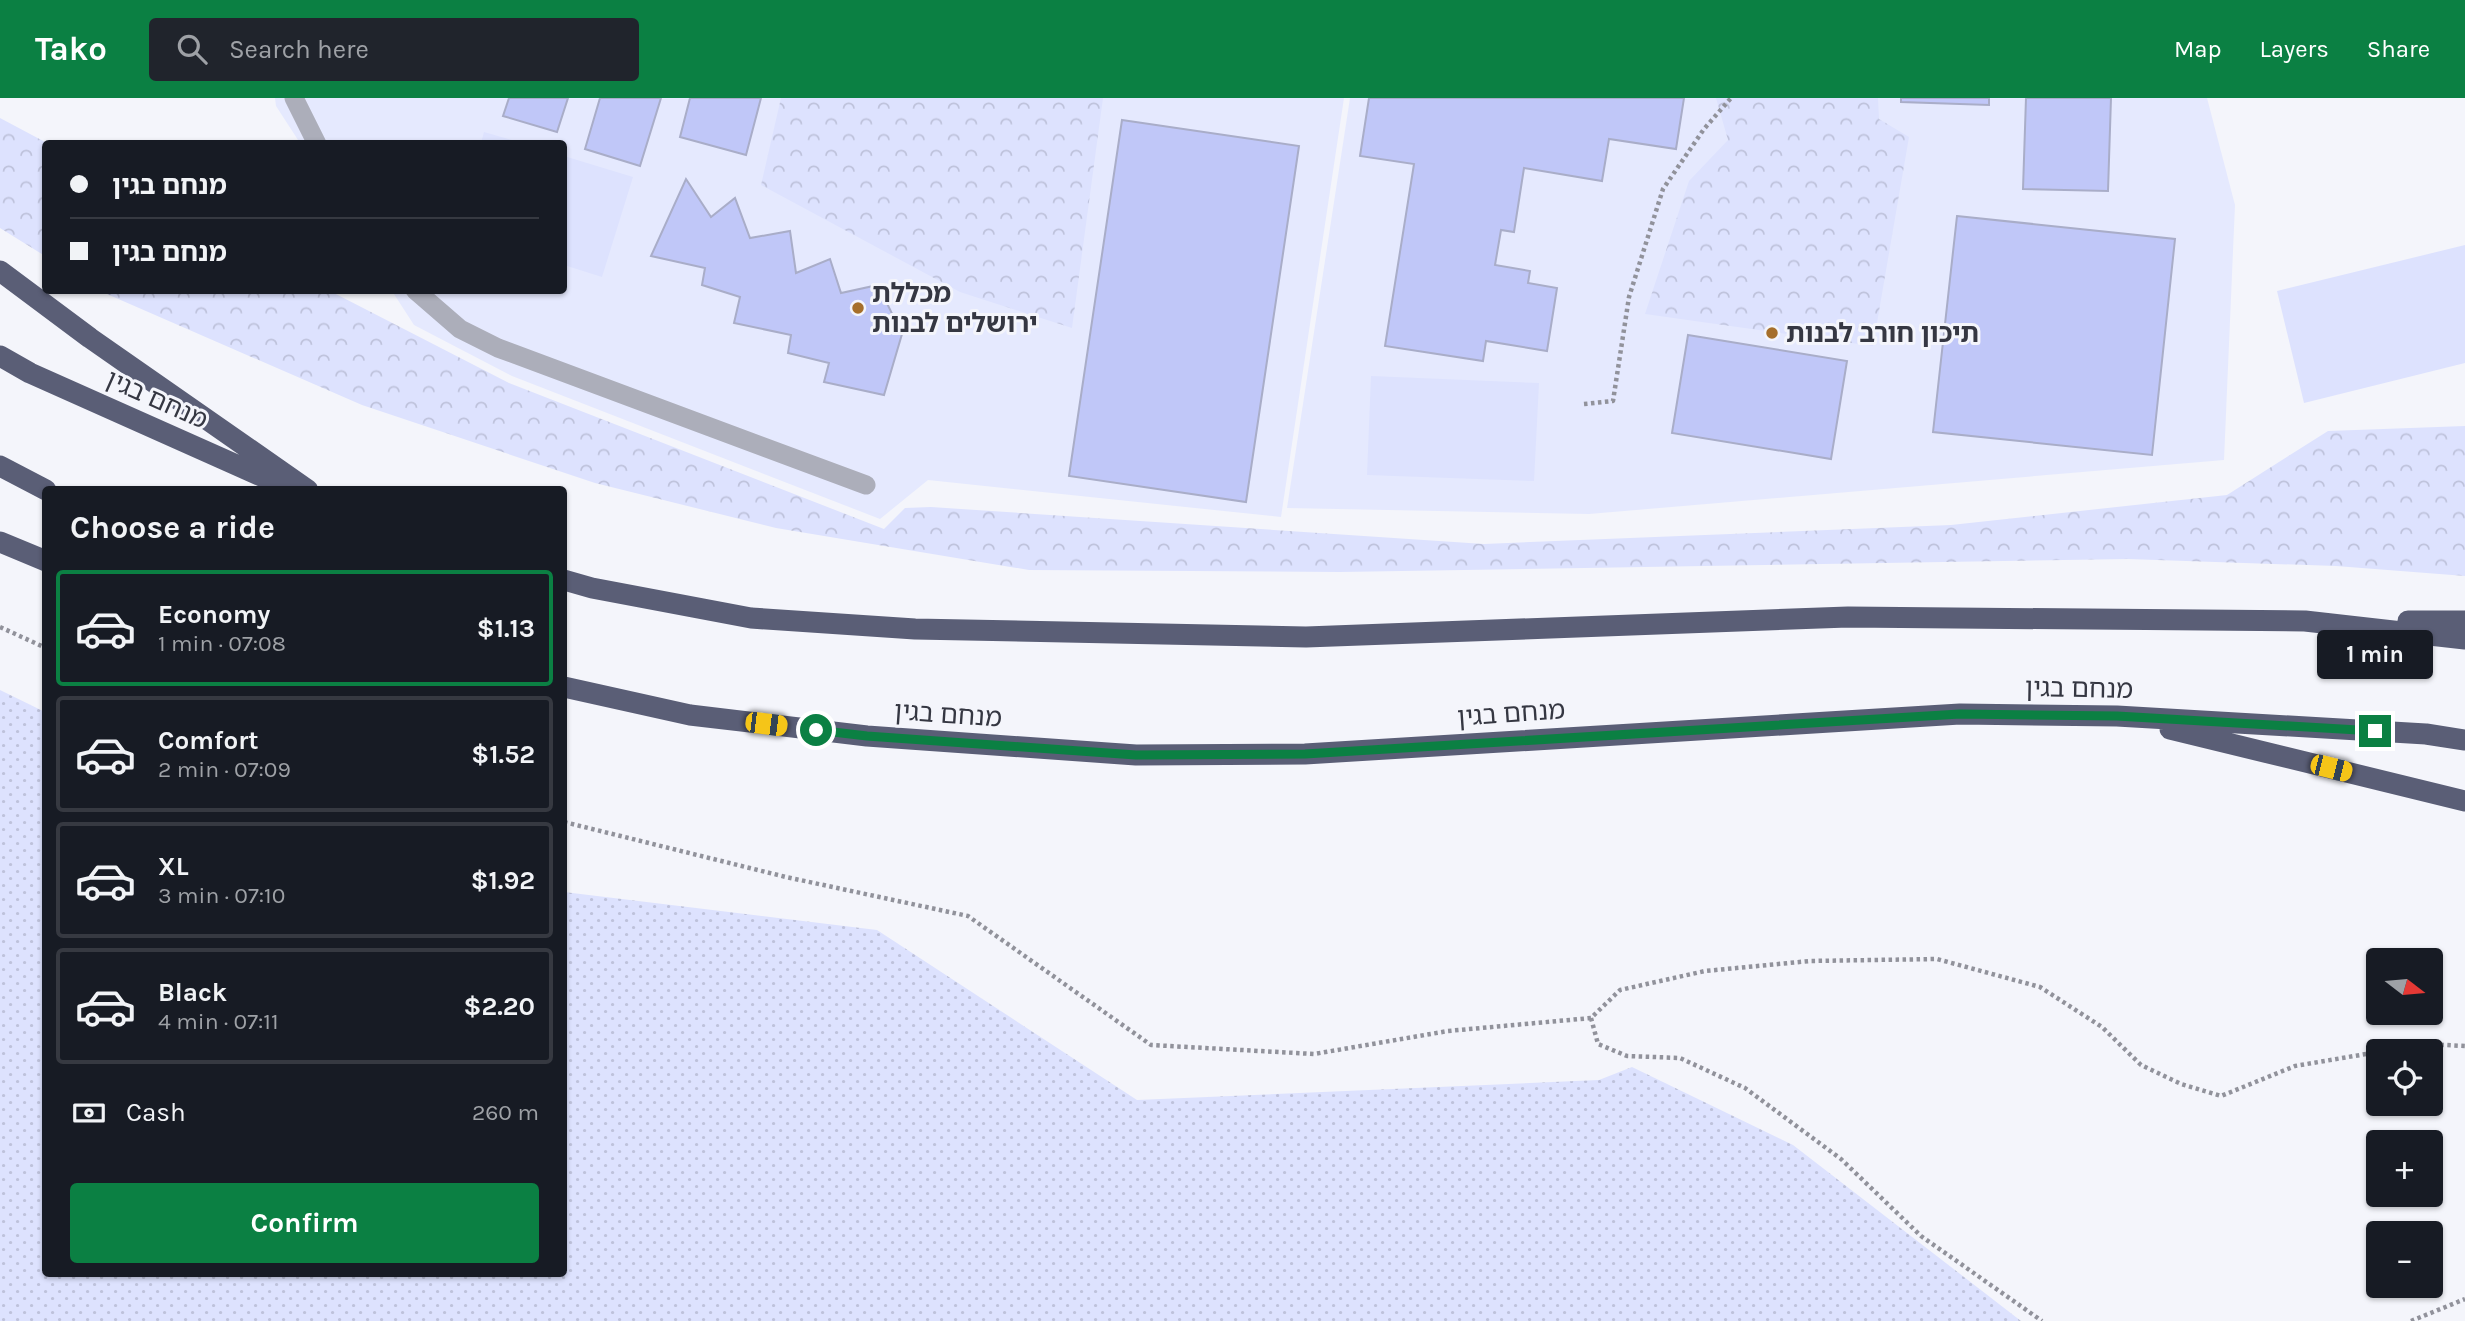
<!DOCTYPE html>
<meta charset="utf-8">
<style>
body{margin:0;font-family:Karla,"Noto Sans Hebrew",sans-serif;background:#20242c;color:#f1f3f6;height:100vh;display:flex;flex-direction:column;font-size:26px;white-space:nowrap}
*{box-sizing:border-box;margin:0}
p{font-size:23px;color:#9ea1a6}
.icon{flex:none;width:38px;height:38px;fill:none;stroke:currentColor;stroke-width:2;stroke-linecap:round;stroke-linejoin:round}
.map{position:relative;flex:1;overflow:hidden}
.sheet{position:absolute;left:42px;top:388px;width:525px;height:791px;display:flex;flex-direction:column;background:#171b24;border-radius:7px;box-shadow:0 2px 5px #0004}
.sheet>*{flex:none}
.guide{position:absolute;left:42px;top:42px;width:525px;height:154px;border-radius:7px;box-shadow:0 2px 5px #0004;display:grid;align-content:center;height:154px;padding:0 28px;background:#171b24}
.needle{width:46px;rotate:106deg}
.fabs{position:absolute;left:2366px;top:850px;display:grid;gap:14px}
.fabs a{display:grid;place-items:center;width:77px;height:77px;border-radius:7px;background:#171b24;box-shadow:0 2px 5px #0004;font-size:35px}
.end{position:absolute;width:32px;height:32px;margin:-16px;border:9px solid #0b8043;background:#fff;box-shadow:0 0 0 4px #fff}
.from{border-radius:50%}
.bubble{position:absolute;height:49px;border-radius:7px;background:#171b24;box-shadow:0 2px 5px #0004;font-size:23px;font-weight:700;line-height:49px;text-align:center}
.car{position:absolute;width:21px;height:42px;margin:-21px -10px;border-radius:9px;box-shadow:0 0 5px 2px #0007;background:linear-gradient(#f5c518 24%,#345 0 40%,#f5c518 0 76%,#345 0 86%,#f5c518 0)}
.guide b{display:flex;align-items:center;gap:24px;height:66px;font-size:26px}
.guide b+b{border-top:2px solid #363941}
.guide i{width:18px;height:18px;background:#f1f3f6}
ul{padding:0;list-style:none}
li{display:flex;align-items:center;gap:21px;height:116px;margin:0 14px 10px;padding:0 14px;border:4px solid #363941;border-radius:7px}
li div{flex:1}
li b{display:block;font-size:26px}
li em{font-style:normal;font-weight:700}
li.active{border-color:#0b8043}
li>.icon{width:63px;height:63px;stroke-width:1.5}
h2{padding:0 28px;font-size:32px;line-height:84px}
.pay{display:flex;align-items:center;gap:18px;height:77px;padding:0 28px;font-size:26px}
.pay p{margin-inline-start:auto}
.primary-button{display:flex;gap:14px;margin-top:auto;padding:14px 28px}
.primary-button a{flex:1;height:80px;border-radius:7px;background:#0b8043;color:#fff;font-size:28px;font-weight:700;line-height:80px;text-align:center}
header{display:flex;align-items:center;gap:42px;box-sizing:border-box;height:98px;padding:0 35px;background:#0b8043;color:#fff}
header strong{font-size:33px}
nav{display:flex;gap:38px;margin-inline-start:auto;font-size:24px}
.search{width:490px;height:63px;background:#20242c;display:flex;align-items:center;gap:18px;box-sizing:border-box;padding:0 24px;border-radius:7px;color:#9ea1a6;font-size:26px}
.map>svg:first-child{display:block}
.built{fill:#e5e9fe}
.grass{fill:url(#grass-dots)}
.forest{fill:url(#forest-crowns)}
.pitch{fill:#dde2fe}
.building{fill:#c0c7f8;stroke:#a9adc8;stroke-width:2}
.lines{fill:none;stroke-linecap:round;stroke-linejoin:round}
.path{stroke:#91929b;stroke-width:4.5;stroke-dasharray:3.5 3.5;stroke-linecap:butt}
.service{stroke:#acaeba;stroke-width:19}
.motorway{stroke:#5a5e76;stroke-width:21}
.route{stroke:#0b8043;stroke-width:9}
.poi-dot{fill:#a66f2b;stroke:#f4f5fb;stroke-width:2.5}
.labels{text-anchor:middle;stroke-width:6;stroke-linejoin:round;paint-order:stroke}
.poi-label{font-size:26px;font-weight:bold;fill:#353742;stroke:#f4f5fb;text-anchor:start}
.street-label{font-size:26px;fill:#353742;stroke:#f4f5fb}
</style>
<header>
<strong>Tako</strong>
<div class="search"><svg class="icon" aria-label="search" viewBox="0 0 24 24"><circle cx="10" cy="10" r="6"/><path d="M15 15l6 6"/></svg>Search here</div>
<nav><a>Map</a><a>Layers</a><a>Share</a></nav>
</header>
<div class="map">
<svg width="2465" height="1223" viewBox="0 0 2465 1223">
<defs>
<pattern id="grass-dots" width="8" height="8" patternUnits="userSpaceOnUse" patternTransform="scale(1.75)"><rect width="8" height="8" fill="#dde2fe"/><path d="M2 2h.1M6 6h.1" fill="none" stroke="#bec2db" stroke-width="1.8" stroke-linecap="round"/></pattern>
<pattern id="forest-crowns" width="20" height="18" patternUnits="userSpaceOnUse" patternTransform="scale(1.75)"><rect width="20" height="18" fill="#dde2fe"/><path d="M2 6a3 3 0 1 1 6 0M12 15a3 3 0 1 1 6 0" fill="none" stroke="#bec2db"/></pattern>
</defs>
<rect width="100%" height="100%" fill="#f4f5fb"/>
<path class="built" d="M275 0H1344L1281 419 928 382 880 421 512 278 414 227 392 193 564 192V46L300 45 276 8Z
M1350 0H2207L2235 107 2224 362 1589 416 1287 410Z"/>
<path class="grass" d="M0 592 45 614 46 1176H564V794L877 832 1137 1002 1599 982 1632 969 1793 1047 2021 1223H0Z"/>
<path class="forest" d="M781 0H1103L1072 230 960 194 761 87Z
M1716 0H1878L1879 21 1909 39 1873 248 1645 216 1689 83 1728 42Z
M0 20 47 45 46 46 45 158 0 130Z
M100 193H330L509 285 884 431 905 410 931 409 1484 446 1951 427 2227 397 2328 333 2465 328V478L2336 468 2128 461 1340 474 1029 472 776 430 595 385 362 307Z"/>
<path class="pitch" d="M484 34 522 45H481Z
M564 58 633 79 602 179 564 167Z
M2465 147V265L2304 305 2277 193Z
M1371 278 1539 285 1534 383 1367 377Z"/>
<path class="building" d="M509 0H568L557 34 503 18Z
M600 0H661L640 68 585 51Z
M690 0H761L746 57 680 39Z
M1369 0H1684L1676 51 1609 41 1602 83 1524 70 1514 134 1501 132 1495 167 1530 173 1528 185 1557 190 1547 253 1486 243 1483 263 1385 248 1414 66 1360 58Z
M1901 0H1989V7L1901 4Z
M2026 0H2111L2108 93 2023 91Z
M1122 22 1299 48 1246 404 1069 378Z
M686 81 711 119 735 100 750 140 790 133 796 175 830 161 841 195 878 187 902 236 884 297 824 284 829 265 788 255 791 237 734 225 740 199 702 187 705 170 651 158Z
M1957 118 2175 141 2152 357 1933 334Z
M1688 237 1847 263 1831 361 1672 335Z"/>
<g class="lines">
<path class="path" d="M1584 306 1613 303 1629 199 1663 91 1704 31 1731 0
M0 529 46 550
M564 724 786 779 968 818 1151 947 1314 956 1448 933 1591 920 1620 892 1705 873 1810 863 1937 861 2040 889 2102 929 2141 967 2181 986 2221 998 2295 968 2378 954
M1591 920 1598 946 1627 958 1680 960 1745 990 1841 1061 1921 1138 2042 1223
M2378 954 2426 946 2465 948
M2411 1223 2465 1201"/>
<path class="service" d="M294 0 317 46
M415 192 460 231 498 250 866 387"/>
<path class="motorway" d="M0 173 90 240 308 392
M0 258 30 275 288 390
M0 368 46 392
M0 444 46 463
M564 482 592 490 751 520 915 531 1306 539 1848 519 2305 523 2465 541
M2408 523H2465
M564 589 690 617 867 638 1136 657 1305 656 1960 616 2117 618 2426 636 2465 642
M2170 631 2465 703"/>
</g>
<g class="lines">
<path class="route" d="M816 632 867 638 1136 657 1305 656 1960 616 2117 618 2375 633"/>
</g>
<g class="poi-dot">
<circle cx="858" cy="210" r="7"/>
<circle cx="1772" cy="235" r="7"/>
</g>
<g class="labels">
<g class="poi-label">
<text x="872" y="204">מכללת<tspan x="872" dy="30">ירושלים לבנות</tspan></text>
<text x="1786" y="244">תיכון חורב לבנות</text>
</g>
<g class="street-label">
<text transform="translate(157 301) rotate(24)" y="9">מנחם בגין</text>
<text transform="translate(2079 590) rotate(1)" y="9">מנחם בגין</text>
<text transform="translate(1511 615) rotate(-4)" y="9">מנחם בגין</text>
<text transform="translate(948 616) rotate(4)" y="9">מנחם בגין</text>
</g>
</g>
</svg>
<div class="fabs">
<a><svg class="needle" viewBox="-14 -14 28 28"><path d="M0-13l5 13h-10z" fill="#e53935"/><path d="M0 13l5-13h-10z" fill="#9ea1a6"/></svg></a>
<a><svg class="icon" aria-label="locate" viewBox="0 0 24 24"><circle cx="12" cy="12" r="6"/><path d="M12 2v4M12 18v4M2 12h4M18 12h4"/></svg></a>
<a>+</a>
<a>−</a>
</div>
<i class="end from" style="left:816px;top:632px"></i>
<i class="end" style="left:2375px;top:633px"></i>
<div class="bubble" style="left:2317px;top:532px;width:116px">1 min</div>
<i class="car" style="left:766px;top:626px;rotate:97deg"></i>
<i class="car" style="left:2331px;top:670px;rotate:104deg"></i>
<div class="guide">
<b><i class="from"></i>מנחם בגין</b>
<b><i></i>מנחם בגין</b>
</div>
<section class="sheet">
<h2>Choose a ride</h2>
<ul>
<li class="active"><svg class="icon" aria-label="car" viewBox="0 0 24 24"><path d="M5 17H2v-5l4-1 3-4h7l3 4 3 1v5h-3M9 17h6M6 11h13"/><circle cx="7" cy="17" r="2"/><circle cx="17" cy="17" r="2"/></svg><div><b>Economy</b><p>1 min · 07:08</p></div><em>$1.13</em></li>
<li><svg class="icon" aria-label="car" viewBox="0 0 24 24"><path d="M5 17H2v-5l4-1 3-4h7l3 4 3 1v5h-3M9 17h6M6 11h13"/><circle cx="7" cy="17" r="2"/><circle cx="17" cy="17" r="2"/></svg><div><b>Comfort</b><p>2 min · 07:09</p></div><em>$1.52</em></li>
<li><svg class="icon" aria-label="car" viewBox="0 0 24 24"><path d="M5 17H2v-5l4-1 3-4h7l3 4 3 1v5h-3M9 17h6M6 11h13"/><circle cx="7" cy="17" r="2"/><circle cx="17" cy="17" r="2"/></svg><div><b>XL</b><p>3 min · 07:10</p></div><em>$1.92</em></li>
<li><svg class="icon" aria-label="car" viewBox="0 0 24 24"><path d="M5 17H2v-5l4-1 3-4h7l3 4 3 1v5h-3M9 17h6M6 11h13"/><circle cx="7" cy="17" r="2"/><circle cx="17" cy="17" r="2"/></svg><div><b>Black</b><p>4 min · 07:11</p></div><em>$2.20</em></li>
</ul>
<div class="pay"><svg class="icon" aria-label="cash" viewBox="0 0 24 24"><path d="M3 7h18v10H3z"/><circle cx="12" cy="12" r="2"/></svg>Cash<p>260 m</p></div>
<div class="primary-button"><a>Confirm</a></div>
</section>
</div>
